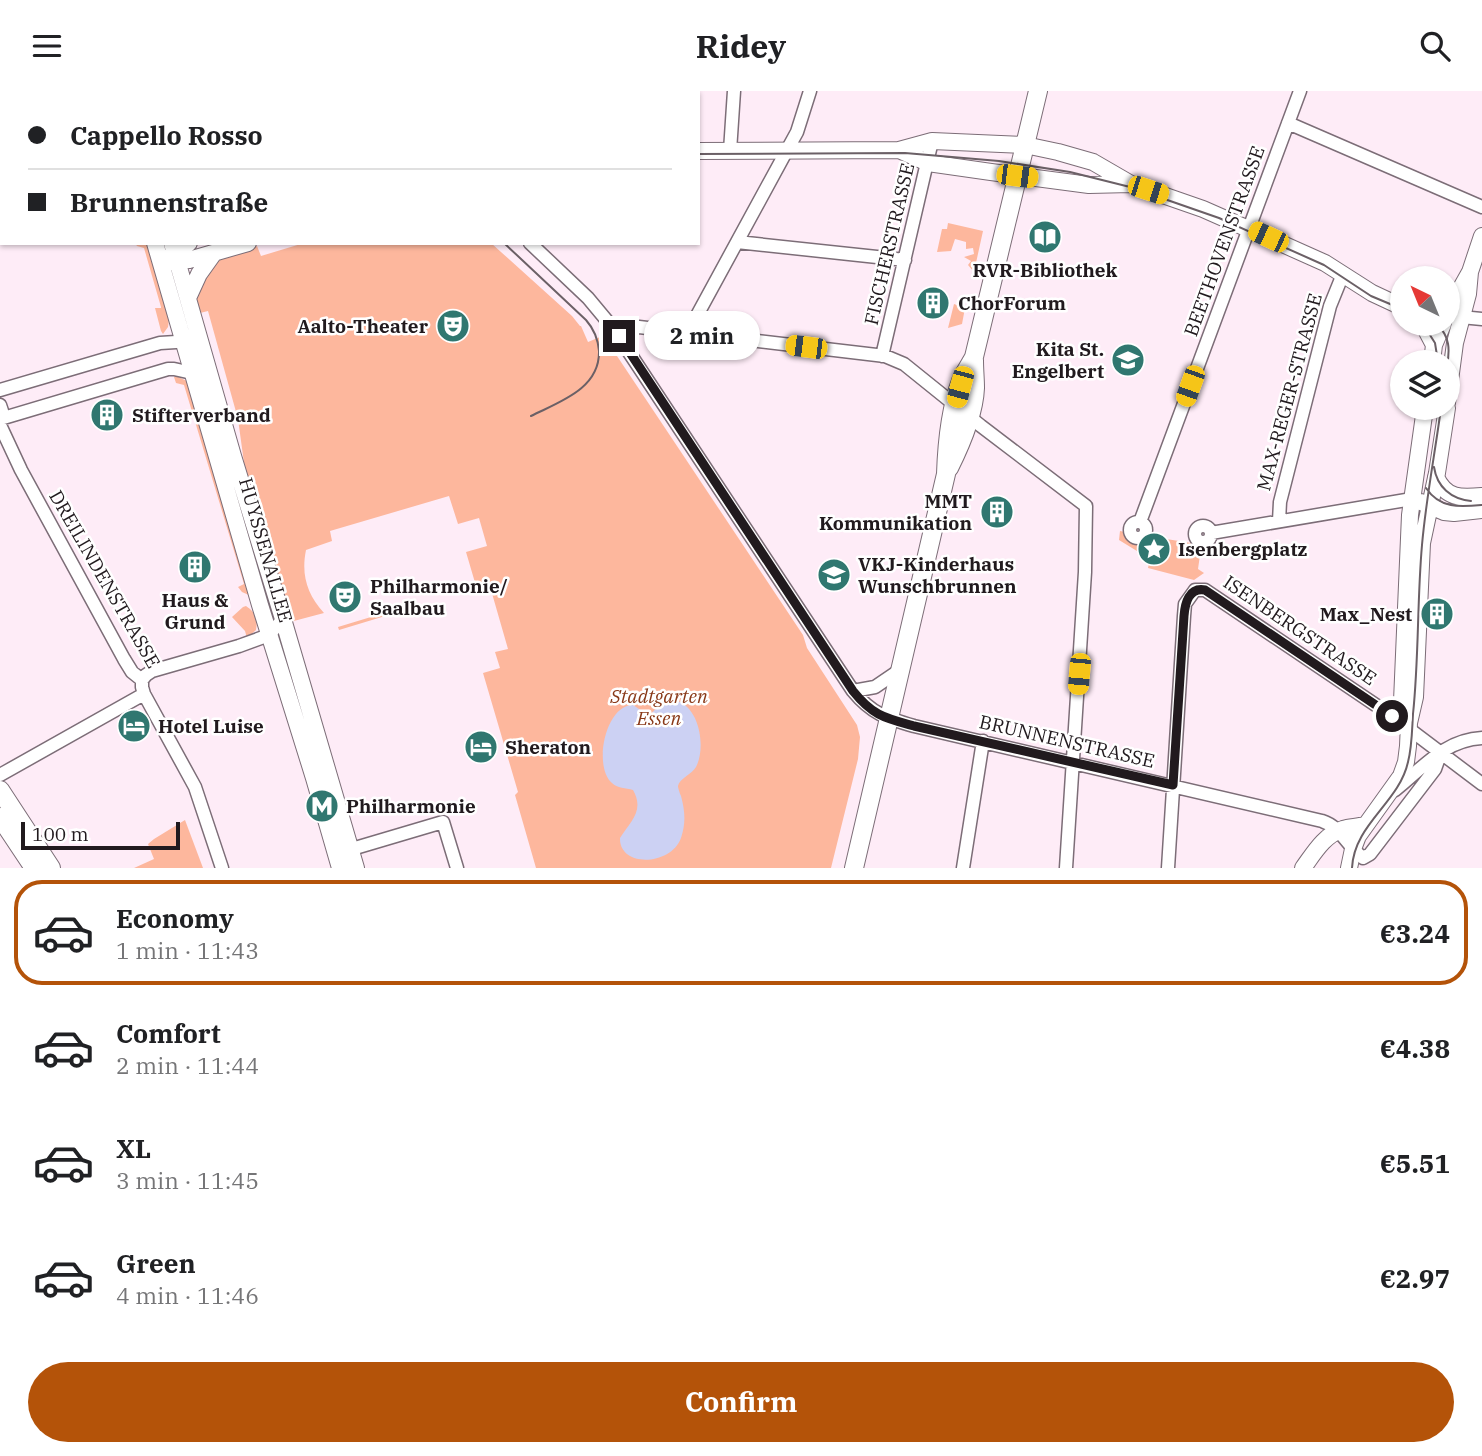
<!DOCTYPE html>
<meta charset="utf-8">
<style>
body{margin:0;font-family:"IBM Plex Serif",serif;background:#f2f2f2;color:#202124;height:100vh;display:flex;flex-direction:column;font-size:26px;white-space:nowrap}
*{box-sizing:border-box;margin:0}
p{font-size:23px;color:#757577}
.icon{flex:none;width:38px;height:38px;fill:none;stroke:currentColor;stroke-width:2;stroke-linecap:round;stroke-linejoin:round}
.map{position:relative;height:777px;overflow:hidden}
.drawer{display:flex;flex-direction:column;background:#fff;flex:1}
.drawer>*{flex:none}
.banner{position:absolute;left:0px;top:0px;width:700px;height:154px;box-shadow:0 2px 5px #0004;display:grid;align-content:center;height:154px;padding:0 28px;background:#fff}
.needle{width:46px;rotate:317deg}
.buttons{position:absolute;left:1390px;top:175px;display:grid;gap:14px}
.buttons a{display:grid;place-items:center;width:70px;height:70px;border-radius:50%;background:#fff;box-shadow:0 2px 5px #0004;font-size:35px}
.scale{position:absolute;left:21px;bottom:18px;width:159px;box-sizing:border-box;padding-left:7px;border:4px solid #211a1e;border-top:0;font-size:19px;line-height:24px;white-space:nowrap;color:#211a1e;-webkit-text-stroke:5px #fff;paint-order:stroke}
.end{position:absolute;width:32px;height:32px;margin:-16px;border:9px solid #211a1e;background:#fff;box-shadow:0 0 0 4px #fff}
.from{border-radius:50%}
.bubble{position:absolute;height:49px;border-radius:24px;background:#fff;box-shadow:0 2px 5px #0004;font-size:23px;font-weight:700;line-height:49px;text-align:center}
.car{position:absolute;width:21px;height:42px;margin:-21px -10px;border-radius:9px;box-shadow:0 0 5px 2px #0007;background:linear-gradient(#f5c518 24%,#345 0 40%,#f5c518 0 76%,#345 0 86%,#f5c518 0)}
.banner b{display:flex;align-items:center;gap:24px;height:66px;font-size:26px}
.banner b+b{border-top:2px solid #e0e0e0}
.banner i{width:18px;height:18px;background:#202124}
ul{padding:12px 0 0;list-style:none}
li{display:flex;align-items:center;gap:21px;height:105px;margin:0 14px 10px;padding:0 14px;border:4px solid transparent;border-radius:28px}
li div{flex:1}
li b{display:block;font-size:26px}
li em{font-style:normal;font-weight:700}
li.current{border-color:#b45309}
li>.icon{width:63px;height:63px;stroke-width:1.5}
.button{display:flex;gap:14px;margin-top:auto;padding:14px 28px}
.button a{flex:1;height:80px;border-radius:42px;background:#b45309;color:#fff;font-size:28px;font-weight:700;line-height:80px;text-align:center}
header{display:flex;justify-content:space-between;align-items:center;height:91px;padding:0 28px;background:#fff;font-size:32px;font-weight:700}
.map>svg:first-child{display:block}
.green{fill:#fdb79d}
.water{fill:#ccd1f3}
.lines{fill:none;stroke-linecap:round;stroke-linejoin:round}
.minor-casing{stroke:#7c6d77;stroke-width:15}
.tertiary-casing{stroke:#7c6d77;stroke-width:18}
.secondary-casing{stroke:#7c6d77;stroke-width:20}
.minor{stroke:#fff;stroke-width:12}
.tertiary{stroke:#fff;stroke-width:16}
.secondary{stroke:#fff;stroke-width:18}
.tram{stroke:#6b6066;stroke-width:2}
.route{stroke:#211a1e;stroke-width:9}
.labels{text-anchor:middle;stroke-width:5;stroke-linejoin:round;paint-order:stroke}
.street-label{font-size:19px;fill:#211a1e;stroke:#fff}
.poi-label{font-size:19px;font-weight:bold;fill:#211a1e;stroke:#fff;text-anchor:start}
.park-label{font-size:19px;font-style:italic;fill:#893918;stroke:#fff}
</style>
<header><svg class="icon" aria-label="menu" viewBox="0 0 24 24"><path d="M4 6h16M4 12h16M4 18h16"/></svg>Ridey<svg class="icon" aria-label="search" viewBox="0 0 24 24"><circle cx="10" cy="10" r="6"/><path d="M15 15l6 6"/></svg></header>
<div class="map">
<svg width="1482" height="777" viewBox="0 0 1482 777">
<rect width="100%" height="100%" fill="#feecf7"/>
<path class="green" d="M948 132 983 140 974 181 968 174 971 170 964 166 974 163 973 157 966 158V151L955 148 951 160 937 161 942 138H947Z
M135 152H147L169 229 168 236 163 243 161 240 155 217H161V216L144 157 137 155Z
M304 152H491L572 225 580 235H581L588 251 600 246 601 241 803 544 807 557 857 634 860 646 858 668 831 777H536L515 704 518 701 483 582 500 577 495 561 508 558 489 492 476 495 466 461 487 455 479 427 458 433 449 405 330 440 332 450 306 459C301 484 307 503 324 522L290 531 245 379 238 328 208 220 200 222 196 211 200 191 217 169 228 163 257 155 261 165Z
M954 213 965 217 962 233 948 237Z
M176 285 187 290 251 505 242 501 238 496 244 493 184 294 176 292 174 286Z
M1120 440 1125 441C1131 450 1140 453 1148 445L1197 453 1201 457 1198 478 1204 482 1194 489 1148 477 1150 468 1119 449Z
M246 515C256 522 258 527 256 539L247 547 245 540 232 526 243 516Z
M394 519 395 522 339 539 338 536Z
M185 729 203 777H134L154 768 148 753 154 748Z"/>
<path class="water" d="M666 609C668 610 675 610 677 610 700 617 706 657 696 676 692 683 679 688 678 695 678 697 680 703 681 705 685 720 686 732 681 747 671 775 619 777 620 747 630 731 645 720 633 699 626 697 617 697 612 692 593 676 605 614 633 614L645 622 650 624 662 611Z"/>
<g class="lines">
<defs>
<path id="minor" d="M366 0 368 2
M641 0V2
M224 2 229 0
M1288 32 1482 116
M730 60 734 0
M737 151 905 169
M530 152 588 207 613 237 853 600C872 623 886 627 914 635L1322 730C1341 736 1347 755 1363 767L1370 763 1435 678 1441 661
M1461 226 1482 228
M613 237 639 236 885 265 904 273 981 335 1086 415 1085 481 1066 777
M688 241 786 61 797 41 810 0
M882 265 932 50
M0 299 160 252 192 250
M0 314 2 320 0 324
M0 328 168 278H174L192 282
M0 334 21 379 124 568 132 581 142 589
M1279 430 1280 411 1330 215 1343 183
M1130 439a8 8 0 1 1 16 0a8 8 0 1 1-16 0Z
M1140 431 1300 0
M1195 443a8 8 0 1 1 16 0a8 8 0 1 1-16 0Z
M1211 442 1412 408
M142 589V596L144 603 195 696 222 777
M142 589 146 584 152 580 239 555 269 544 283 528
M853 600 875 596 900 579
M0 684 144 603
M1395 699C1423 677 1444 649 1482 647
M345 760 443 731 457 777
M963 777 983 650
M1168 777 1184 525 1185 513 1195 499H1205L1392 625 1482 693"/>
<path id="tertiary" d="M109 0 110 2
M125 0 126 2
M899 59 928 72 991 81 1089 94 1131 93
M698 60 899 59 932 50 1025 54 1058 61 1093 71 1131 93 1203 118 1287 155 1325 172 1372 202 1402 216
M155 152 260 514 314 687 340 777
M172 152 233 365 283 528 356 777
M168 167 189 152
M169 171 189 169 248 152
M188 207 199 183 214 162
M1447 222 1470 181 1482 145
M1423 233 1434 254
M1432 271 1434 254 1443 233
M1447 312 1455 252 1468 203 1470 181
M1436 386C1446 408 1461 407 1482 405
M1421 411 1444 421 1454 422 1482 419
M1409 632 1402 610 1410 424 1425 317
M1303 777C1314 762 1324 744 1343 738 1350 736 1358 736 1365 734
M1349 777 1353 758 1358 745 1401 685 1406 671 1408 655 1409 632 1415 606 1422 452 1437 382 1447 317"/>
<path id="secondary" d="M949 377C960 355 974 322 975 297 975 288 974 279 974 269
M0 699 51 777
M0 726 34 777
M854 777 946 383C947 352 950 319 961 290 964 282 970 274 974 266L1038 0"/>
</defs>
<use href="#minor" class="minor-casing"/>
<use href="#tertiary" class="tertiary-casing"/>
<use href="#secondary" class="secondary-casing"/>
<use href="#minor" class="minor"/>
<use href="#tertiary" class="tertiary"/>
<use href="#secondary" class="secondary"/>
<path class="tram" d="M698 63 905 62 999 70 1070 81 1130 96 1219 127 1324 174 1371 205 1402 218
M504 152 586 229C594 238 598 248 599 260 600 298 559 311 531 325
M1423 233 1435 252 1438 271
M1437 233C1450 246 1450 258 1447 276
M1434 376C1437 396 1451 408 1471 410
M1426 397C1440 418 1460 416 1482 414
M1352 777C1354 733 1399 712 1408 671 1412 656 1412 639 1413 623 1419 567 1417 510 1422 454 1426 408 1435 362 1441 317"/>
</g>
<g class="lines">
<path class="route" d="M619 245 853 600C873 625 885 627 914 635L1173 694 1184 525C1185 512 1189 496 1205 499L1392 625"/>
</g>
<defs>
<symbol id="library-disc" viewBox="-11 -11 22 22"><circle r="9.5" fill="#307770" stroke="#fff"/><path d="M-6-4Q-3-5.5-.7-3.5V5Q-3 3-6 4ZM6-4Q3-5.5 .7-3.5V5Q3 3 6 4Z" fill="#fff"/></symbol>
<symbol id="building-disc" viewBox="-11 -11 22 22"><circle r="9.5" fill="#307770" stroke="#fff"/><path d="M-4-6H4V6H1V3H-1V6H-4ZM-2.5-4.3h1.7v1.8h-1.7ZM.8-4.3h1.7v1.8H.8ZM-2.5-1h1.7V.8h-1.7ZM.8-1h1.7V.8H.8Z" fill="#fff"/></symbol>
<symbol id="theatre-disc" viewBox="-11 -11 22 22"><circle r="9.5" fill="#307770" stroke="#fff"/><path d="M-5-5.5Q0-4 5-5.5V0Q5 5 0 6Q-5 5-5 0ZM-3.3-2.5H-1v1.5H-3.3ZM1-2.5H3.3v1.5H1ZM-2.8 1Q0 5.5 2.8 1Z" fill="#fff"/></symbol>
<symbol id="school-disc" viewBox="-11 -11 22 22"><circle r="9.5" fill="#307770" stroke="#fff"/><path d="M0-5L7-2L0 1L-7-2ZM-4 1L0 2.5L4 1V4Q0 6-4 4Z" fill="#fff"/></symbol>
<symbol id="sight-disc" viewBox="-11 -11 22 22"><circle r="9.5" fill="#307770" stroke="#fff"/><path d="M0-6L1.8-2.2L6-1.7L2.9 1.2L3.7 5.4L0 3.3L-3.7 5.4L-2.9 1.2L-6-1.7L-1.8-2.2Z" fill="#fff"/></symbol>
<symbol id="hotel-disc" viewBox="-11 -11 22 22"><circle r="9.5" fill="#307770" stroke="#fff"/><path d="M-6-4.5h1.5V1H6V5H4.5V3h-9V5H-6ZM-4 0a1.8 1.8 0 1 1 3.6 0ZM.5 0V-2.5h3Q6-2.5 6 0Z" fill="#fff"/></symbol>
<symbol id="metro-disc" viewBox="-11 -11 22 22"><circle r="9.5" fill="#307770" stroke="#fff"/><path d="M-5.5 5V-5H-3L0 0L3-5H5.5V5H3V-.5L0 4L-3-.5V5Z" fill="#fff"/></symbol>
</defs>
<g fill-rule="evenodd">
<use href="#library-disc" x="1026" y="127" width="38" height="38"/>
<use href="#building-disc" x="914" y="193" width="38" height="38"/>
<use href="#theatre-disc" x="434" y="216" width="38" height="38"/>
<use href="#school-disc" x="1109" y="250" width="38" height="38"/>
<use href="#building-disc" x="88" y="305" width="38" height="38"/>
<use href="#building-disc" x="978" y="402" width="38" height="38"/>
<use href="#sight-disc" x="1135" y="439" width="38" height="38"/>
<use href="#building-disc" x="176" y="457" width="38" height="38"/>
<use href="#school-disc" x="815" y="465" width="38" height="38"/>
<use href="#theatre-disc" x="326" y="487" width="38" height="38"/>
<use href="#building-disc" x="1418" y="504" width="38" height="38"/>
<use href="#hotel-disc" x="115" y="616" width="38" height="38"/>
<use href="#hotel-disc" x="462" y="637" width="38" height="38"/>
<use href="#metro-disc" x="303" y="696" width="38" height="38"/>
</g>
<g class="labels">
<g class="street-label">
<text transform="translate(1224 150) rotate(-70)" y="7">BEETHOVENSTRASSE</text>
<text transform="translate(889 153) rotate(-77)" y="7">FISCHERSTRASSE</text>
<text transform="translate(1289 301) rotate(-75)" y="7">MAX-REGER-STRASSE</text>
<text transform="translate(266 459) rotate(74)" y="7">HUYSSENALLEE</text>
<text transform="translate(105 488) rotate(60)" y="7">DREILINDENSTRASSE</text>
<text transform="translate(1300 539) rotate(34)" y="7">ISENBERGSTRASSE</text>
<text transform="translate(1067 650) rotate(13)" y="7">BRUNNENSTRASSE</text>
</g>
<g class="poi-label">
<text x="1045" y="186" text-anchor="middle">RVR-Bibliothek</text>
<text x="958" y="219">ChorForum</text>
<text x="428" y="242" text-anchor="end">Aalto-Theater</text>
<text x="1104" y="265" text-anchor="end">Kita St.<tspan x="1104" dy="22">Engelbert</tspan></text>
<text x="132" y="331">Stifterverband</text>
<text x="972" y="417" text-anchor="end">MMT<tspan x="972" dy="22">Kommunikation</tspan></text>
<text x="1178" y="465">Isenbergplatz</text>
<text x="858" y="480">VKJ-Kinderhaus<tspan x="858" dy="22">Wunschbrunnen</tspan></text>
<text x="370" y="502">Philharmonie/<tspan x="370" dy="22">Saalbau</tspan></text>
<text x="195" y="516" text-anchor="middle">Haus &amp;<tspan x="195" dy="22">Grund</tspan></text>
<text x="1412" y="530" text-anchor="end">Max_Nest</text>
<text x="158" y="642">Hotel Luise</text>
<text x="505" y="663">Sheraton</text>
<text x="346" y="722">Philharmonie</text>
</g>
<g class="park-label">
<text x="659" y="612">Stadtgarten<tspan x="659" dy="22">Essen</tspan></text>
</g>
</g>
</svg>
<div class="buttons">
<a><svg class="needle" viewBox="-14 -14 28 28"><path d="M0-13l5 13h-10z" fill="#e53935"/><path d="M0 13l5-13h-10z" fill="#757577"/></svg></a>
<a><svg class="icon" aria-label="layers" viewBox="0 0 24 24"><path d="M12 4l9 5-9 5-9-5zM3 14l9 5 9-5"/></svg></a>
</div>
<div class="scale">100 m</div>
<i class="end from" style="left:1392px;top:625px"></i>
<i class="end" style="left:619px;top:245px"></i>
<div class="bubble" style="left:644px;top:220px;width:116px">2 min</div>
<i class="car" style="left:1017px;top:85px;rotate:97deg"></i>
<i class="car" style="left:1148px;top:99px;rotate:108deg"></i>
<i class="car" style="left:1268px;top:146px;rotate:295deg"></i>
<i class="car" style="left:806px;top:256px;rotate:277deg"></i>
<i class="car" style="left:1190px;top:295px;rotate:200deg"></i>
<i class="car" style="left:960px;top:296px;rotate:195deg"></i>
<i class="car" style="left:1079px;top:583px;rotate:185deg"></i>
<div class="banner">
<b><i class="from"></i>Cappello Rosso</b>
<b><i></i>Brunnenstraße</b>
</div>
</div>
<section class="drawer">
<ul>
<li class="current"><svg class="icon" aria-label="car" viewBox="0 0 24 24"><path d="M5 17H2v-5l4-1 3-4h7l3 4 3 1v5h-3M9 17h6M6 11h13"/><circle cx="7" cy="17" r="2"/><circle cx="17" cy="17" r="2"/></svg><div><b>Economy</b><p>1 min · 11:43</p></div><em>€3.24</em></li>
<li><svg class="icon" aria-label="car" viewBox="0 0 24 24"><path d="M5 17H2v-5l4-1 3-4h7l3 4 3 1v5h-3M9 17h6M6 11h13"/><circle cx="7" cy="17" r="2"/><circle cx="17" cy="17" r="2"/></svg><div><b>Comfort</b><p>2 min · 11:44</p></div><em>€4.38</em></li>
<li><svg class="icon" aria-label="car" viewBox="0 0 24 24"><path d="M5 17H2v-5l4-1 3-4h7l3 4 3 1v5h-3M9 17h6M6 11h13"/><circle cx="7" cy="17" r="2"/><circle cx="17" cy="17" r="2"/></svg><div><b>XL</b><p>3 min · 11:45</p></div><em>€5.51</em></li>
<li><svg class="icon" aria-label="car" viewBox="0 0 24 24"><path d="M5 17H2v-5l4-1 3-4h7l3 4 3 1v5h-3M9 17h6M6 11h13"/><circle cx="7" cy="17" r="2"/><circle cx="17" cy="17" r="2"/></svg><div><b>Green</b><p>4 min · 11:46</p></div><em>€2.97</em></li>
</ul>
<div class="button"><a>Confirm</a></div>
</section>
